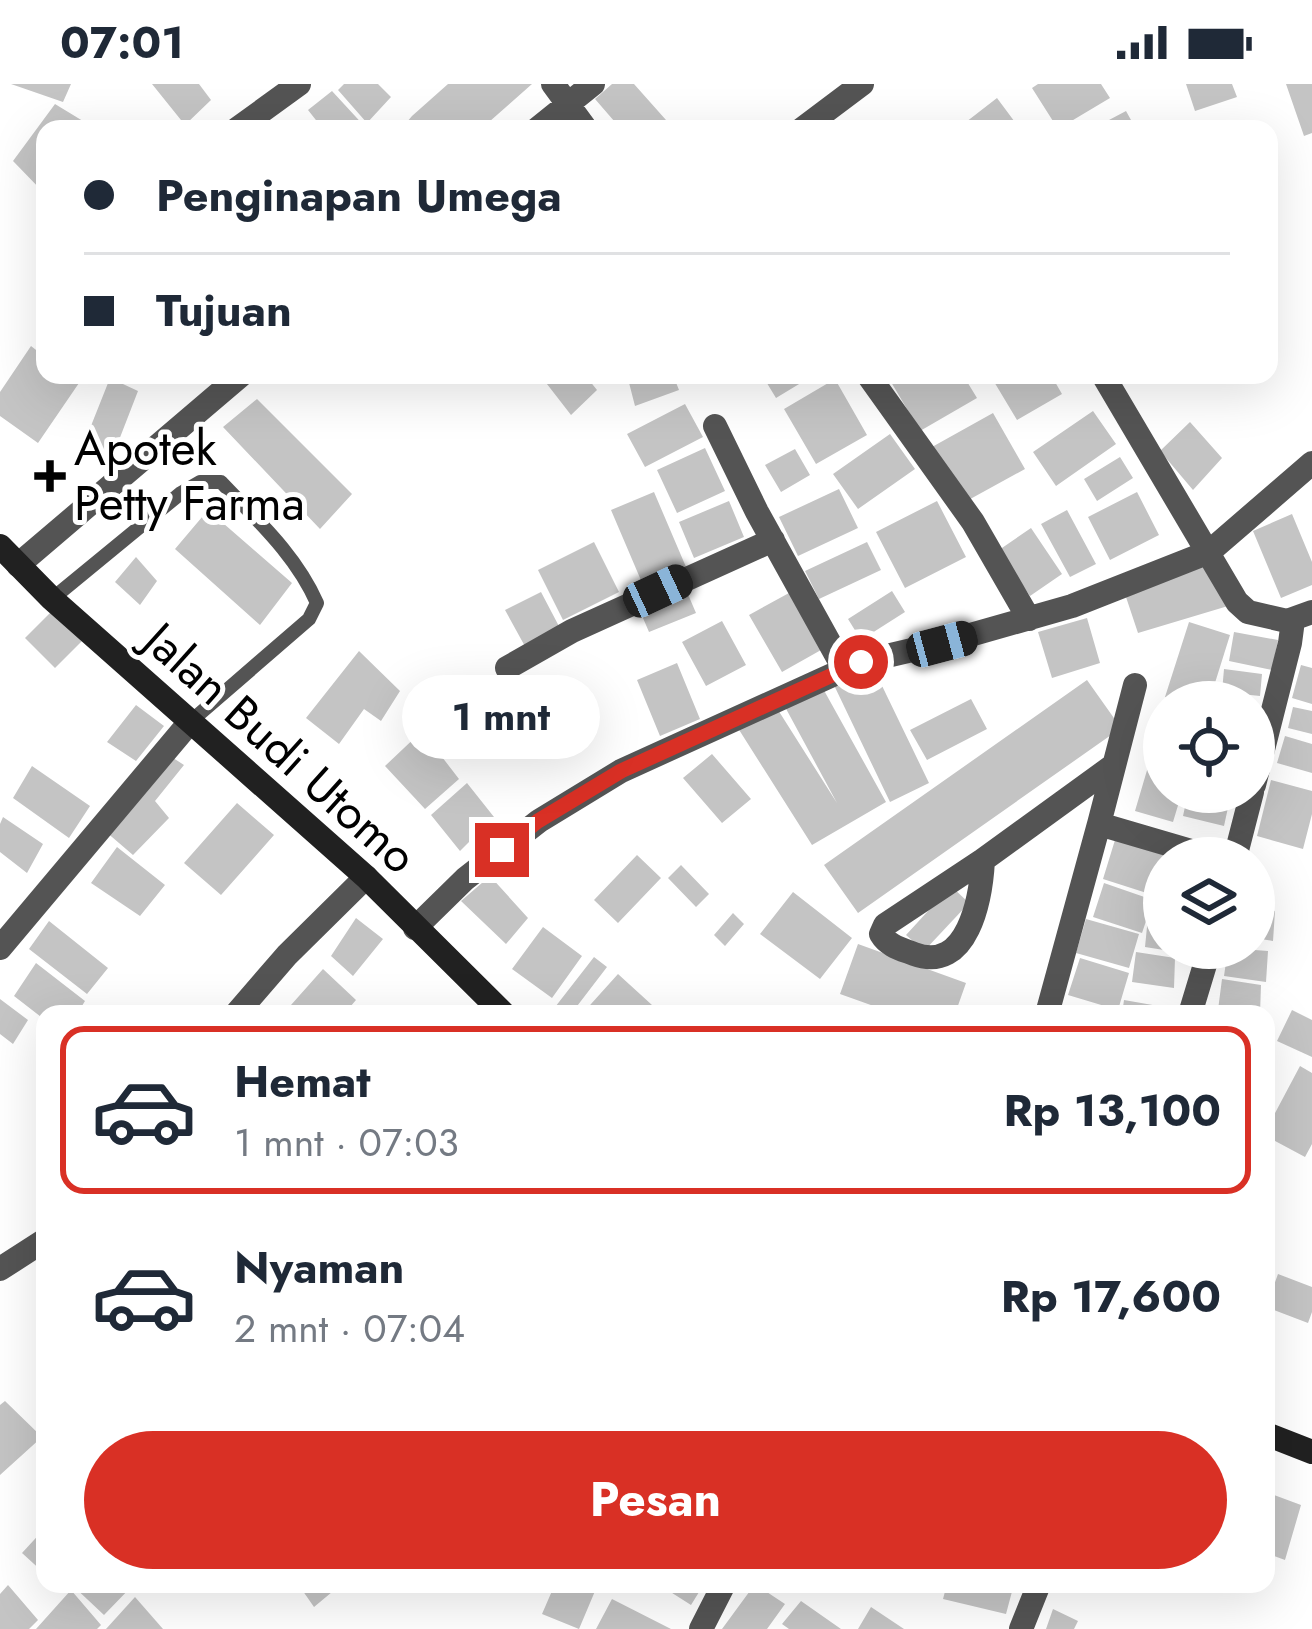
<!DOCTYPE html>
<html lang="id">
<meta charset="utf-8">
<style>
body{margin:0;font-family:Jost,sans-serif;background:#f2f2f3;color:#1f2937;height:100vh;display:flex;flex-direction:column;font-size:45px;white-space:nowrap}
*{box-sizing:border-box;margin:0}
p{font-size:39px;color:#747a83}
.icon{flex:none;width:66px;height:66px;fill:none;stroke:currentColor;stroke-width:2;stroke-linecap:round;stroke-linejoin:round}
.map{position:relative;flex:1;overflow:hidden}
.drawer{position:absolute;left:36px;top:921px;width:1239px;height:588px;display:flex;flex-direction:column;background:#fff;border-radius:24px;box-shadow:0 12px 48px #0002}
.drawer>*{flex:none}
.top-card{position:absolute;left:36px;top:36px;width:1242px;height:264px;border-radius:24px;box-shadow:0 12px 48px #0002;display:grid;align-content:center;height:264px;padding:0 48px;background:#fff}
.tools{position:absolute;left:1143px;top:597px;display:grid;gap:24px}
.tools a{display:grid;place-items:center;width:132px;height:132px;border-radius:50%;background:#fff;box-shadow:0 12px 48px #0002;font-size:60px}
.end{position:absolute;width:54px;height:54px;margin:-27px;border:15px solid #d93025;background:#fff;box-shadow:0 0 0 6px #fff}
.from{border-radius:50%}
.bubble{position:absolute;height:84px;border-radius:42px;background:#fff;box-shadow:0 12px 48px #0002;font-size:39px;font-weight:700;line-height:84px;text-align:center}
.car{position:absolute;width:36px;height:72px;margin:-36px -18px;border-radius:15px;box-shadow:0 0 9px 3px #0007;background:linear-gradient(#222 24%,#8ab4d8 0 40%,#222 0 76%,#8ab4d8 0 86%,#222 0)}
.top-card b{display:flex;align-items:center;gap:42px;height:114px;font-size:45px}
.top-card b+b{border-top:3px solid #e0e1e3}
.top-card i{width:30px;height:30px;background:#1f2937}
ul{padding:21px 0 0;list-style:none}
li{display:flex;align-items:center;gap:36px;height:168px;margin:0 24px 18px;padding:0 24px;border:6px solid transparent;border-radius:24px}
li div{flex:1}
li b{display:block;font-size:45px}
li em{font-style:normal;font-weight:700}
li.on{border-color:#d93025}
li>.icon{width:108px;height:108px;stroke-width:1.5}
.action{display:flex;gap:24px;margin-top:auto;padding:24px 48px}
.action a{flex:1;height:138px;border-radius:72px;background:#d93025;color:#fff;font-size:48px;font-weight:700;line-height:138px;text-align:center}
.status{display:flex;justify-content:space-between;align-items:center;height:84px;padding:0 60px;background:#fff;direction:ltr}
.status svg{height:33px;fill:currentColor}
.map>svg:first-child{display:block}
.building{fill:#c4c4c4}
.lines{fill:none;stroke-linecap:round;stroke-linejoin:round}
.service{stroke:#545454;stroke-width:14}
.minor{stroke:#545454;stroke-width:24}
.secondary{stroke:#212121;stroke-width:24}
.route{stroke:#d93025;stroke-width:15}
.poi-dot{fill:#000;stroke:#fff;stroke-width:4.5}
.labels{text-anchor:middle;stroke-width:10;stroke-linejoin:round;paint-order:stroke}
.poi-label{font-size:48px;fill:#000;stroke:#fff;text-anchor:start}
.street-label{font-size:48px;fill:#000;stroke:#fff}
</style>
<div class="status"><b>07:01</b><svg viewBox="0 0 49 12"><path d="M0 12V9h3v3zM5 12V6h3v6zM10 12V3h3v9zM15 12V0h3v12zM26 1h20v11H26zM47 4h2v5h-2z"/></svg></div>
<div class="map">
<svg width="1312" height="1545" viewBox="0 0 1312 1545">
<rect width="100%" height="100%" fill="#fff"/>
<path class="building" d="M11 0H71L63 18Z
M152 0H199L211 16 185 41Z
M344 0H378L391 13 367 39 338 6Z
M448 0H532L481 45H401L412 32Z
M612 0H634L674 45H621L595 15Z
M1038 0H1101L1110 14 1058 45 1032 4Z
M1186 0H1232L1237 13 1195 27Z
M1286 0H1312V49L1304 52Z
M332 7 367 45H323L308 26Z
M997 14 1020 45H957Z
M55 20 96 45H45V110L13 77Z
M1126 27 1136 45H1092Z
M31 262 45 273V291H69L79 299 38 359 0 332V308Z
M540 291H585L597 306 571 331Z
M627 291H673L679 306 635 322Z
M762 291H814L776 314Z
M904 291H963L977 314 920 347 891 298Z
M990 291H1051L1062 310 1017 336Z
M110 294 138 307 114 369 83 362Z
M835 295 867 351 816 380 784 325Z
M257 315 352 410 320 445 223 343Z
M685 320 703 353 645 383 627 350Z
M1093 327 1116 360 1056 402 1033 368Z
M993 329 1025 385 963 419 932 363Z
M1190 338 1222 374 1193 406 1160 367Z
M890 350 915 385 858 425 833 390Z
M705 364 725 407 677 429 657 386Z
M795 365 810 391 781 408 765 381Z
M1120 373 1133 394 1097 417 1084 395Z
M839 405 858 444 798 472 779 433Z
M654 408 686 483 643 501 611 426Z
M1137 408 1159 451 1110 476 1088 433Z
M729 417 744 453 694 474 679 438Z
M937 417 966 473 905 504 876 448Z
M208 426 292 499 260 541 175 465Z
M1067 426 1096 480 1070 493 1041 440Z
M1292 430 1312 478V501L1281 514 1253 447Z
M1031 444 1062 490 1030 512 999 466Z
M594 458 619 508 563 536 538 486Z
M867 458 881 486 819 515 805 487Z
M136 473 157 497 140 521 115 498Z
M1215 479 1228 522 1138 549 1124 507Z
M892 507 905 528 861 556 848 535Z
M541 508 562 548 527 566 505 526Z
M687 508 696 529 649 548 640 527Z
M789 509 821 566 782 588 749 531Z
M52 527 82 557 55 584 25 554Z
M1087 534 1100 579 1052 594 1038 548Z
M722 537 746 581 706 602 682 558Z
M1189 538 1230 551 1209 618H1167L1168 614 1165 613Z
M1234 548 1278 556 1272 586 1229 577Z
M359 567 400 607 381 637 364 625 339 660 306 634Z
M677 579 700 635 660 652 637 596Z
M871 579 929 699 890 718 832 597Z
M1301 581 1312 584V620L1292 614Z
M1224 585 1262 590 1260 612 1222 608Z
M1087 596 1121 644 858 829 824 781Z
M821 601 886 718 812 761 736 641 773 618 837 719 784 621Z
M971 615 987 645 927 676 910 646Z
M136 621 164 642 136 677 107 658Z
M1293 623 1312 627V650L1288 644Z
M1163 632 1164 708H1182L1173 738 1135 727Z
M422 647 459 695 425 725 385 682Z
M1285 652 1312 660V689L1277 679Z
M167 670 184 681 155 717 169 734 133 771 105 747Z
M712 670 751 715 722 739 683 694Z
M32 682 90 722 69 754 13 714Z
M1271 696 1312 707V730L1303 765 1257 752Z
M467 699 494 733 460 767 431 731Z
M1188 709 1229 719 1224 742 1183 732Z
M237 719 274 751 221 811 184 779Z
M3 733 43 760 27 789 0 768V740Z
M1115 756 1164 771 1153 811 1103 795Z
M117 763 165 801 140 832 91 799Z
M637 771 661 794 618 839 594 816Z
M681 781 709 810 696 823 668 794Z
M490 792 528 834 506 860 461 817Z
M1104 799 1153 816 1142 849 1093 833Z
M951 802 969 819 924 867 906 851Z
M793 808 852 854 820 895 760 850Z
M1254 823 1275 827 1273 857 1254 854Z
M733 829 744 840 725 862 714 851Z
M1148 833 1164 835V866L1145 863Z
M356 834 383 855 353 892 331 872Z
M1086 835 1139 850 1129 884 1076 869Z
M49 837 108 884 87 910 29 865Z
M543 843 582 872 552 914 512 885Z
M858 860 966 899 955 930H896L840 910Z
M1228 864 1268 867 1266 898 1224 892Z
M1136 868 1175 874 1174 904 1132 898Z
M594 873 607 883 571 930H556L552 927Z
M1080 874 1129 889 1118 926 1068 911Z
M36 879 85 917 77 930H45V936L14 912Z
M323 885 356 916 344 930H283Z
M618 890 652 921 644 930H582Z
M1222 895 1261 901 1260 930 1218 926Z
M0 915 28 936 13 960 0 950Z
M1124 916 1164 923 1163 930H1122Z
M1292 926 1312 936V973L1277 957Z
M1300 982 1312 989V1060L1305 1073 1266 1052V1046Z
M1278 1190 1312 1203V1228L1308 1239 1266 1223Z
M5 1317 42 1353 0 1391V1321Z
M1266 1408 1301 1421 1285 1476 1266 1469Z
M45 1444V1490L22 1469Z
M71 1500H134L104 1531Z
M298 1500H326L332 1508 314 1523Z
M555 1500H598L579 1545 542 1530Z
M658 1500H704L691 1521Z
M755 1500 785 1520 767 1545H722Z
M947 1500H1014L1006 1530 943 1515Z
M8 1501 38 1536 29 1545H0V1510Z
M71 1506 101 1541 97 1545H36Z
M135 1513 163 1545H106Z
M612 1515 671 1545H596Z
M801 1517 841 1545H789L782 1540Z
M871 1523 904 1545H858Z
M1053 1525 1078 1537 1074 1545H1046Z"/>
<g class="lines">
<path class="service" d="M52 515 181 409 200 398H221C257 436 296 471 317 519L309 535 190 638"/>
<path class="minor" d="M553 0 586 45
M237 45 299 0
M537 45 593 0
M802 45 862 0
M868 291 973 438 1029 535
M1103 291 1237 518 1248 528 1287 537 1292 544 1290 559 1254 701
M715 342 757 428 844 585
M18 481 241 291
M1287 537 1312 528
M507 584 572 547 773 456
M1135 601 1099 740 1215 774
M1235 774 1252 708
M983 776C981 814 968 890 914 870 901 865 888 862 881 850L885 841 983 776 1114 681
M415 844 465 795 539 737 621 687 861 578 942 559 1072 522 1209 468 1312 379
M0 864 190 638
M236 930 287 871 366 793
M1047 930 1099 740
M1190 930 1210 864
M0 1185 45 1156
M701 1545 724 1500
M1021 1545 1039 1500"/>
<path class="secondary" d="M0 462 52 515 366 793 504 930
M1266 1350 1312 1368"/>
</g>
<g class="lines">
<path class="route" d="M502 766 538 737 621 687 861 578"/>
</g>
<path class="poi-dot" d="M44 374h12v12h12v12h-12v12h-12v-12h-12v-12h12z"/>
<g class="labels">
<g class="poi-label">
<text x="74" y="381">Apotek<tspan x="74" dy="55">Petty Farma</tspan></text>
</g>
<g class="street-label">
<text transform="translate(281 664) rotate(42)" y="17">Jalan Budi Utomo</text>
</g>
</g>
</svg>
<div class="tools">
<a><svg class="icon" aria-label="locate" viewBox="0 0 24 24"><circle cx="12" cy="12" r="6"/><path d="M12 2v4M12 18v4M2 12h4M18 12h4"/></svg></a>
<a><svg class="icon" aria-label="layers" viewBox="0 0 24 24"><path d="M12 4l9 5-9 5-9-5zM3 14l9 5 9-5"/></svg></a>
</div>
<i class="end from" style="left:861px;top:578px"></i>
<i class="end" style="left:502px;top:766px"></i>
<div class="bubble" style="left:402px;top:591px;width:198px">1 mnt</div>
<i class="car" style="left:658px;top:507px;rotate:65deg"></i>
<i class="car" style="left:942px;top:560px;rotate:75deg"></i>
<div class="top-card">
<b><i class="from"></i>Penginapan Umega</b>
<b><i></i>Tujuan</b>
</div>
<section class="drawer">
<ul>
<li class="on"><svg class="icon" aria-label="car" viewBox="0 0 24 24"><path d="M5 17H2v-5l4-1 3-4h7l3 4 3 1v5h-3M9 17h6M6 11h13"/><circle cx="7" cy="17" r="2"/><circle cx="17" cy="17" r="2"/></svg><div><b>Hemat</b><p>1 mnt · 07:03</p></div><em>Rp 13,100</em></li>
<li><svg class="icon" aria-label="car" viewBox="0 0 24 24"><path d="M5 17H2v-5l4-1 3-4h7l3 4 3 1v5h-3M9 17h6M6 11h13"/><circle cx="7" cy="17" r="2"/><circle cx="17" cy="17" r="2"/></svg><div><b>Nyaman</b><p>2 mnt · 07:04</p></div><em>Rp 17,600</em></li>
</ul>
<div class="action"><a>Pesan</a></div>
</section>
</div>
